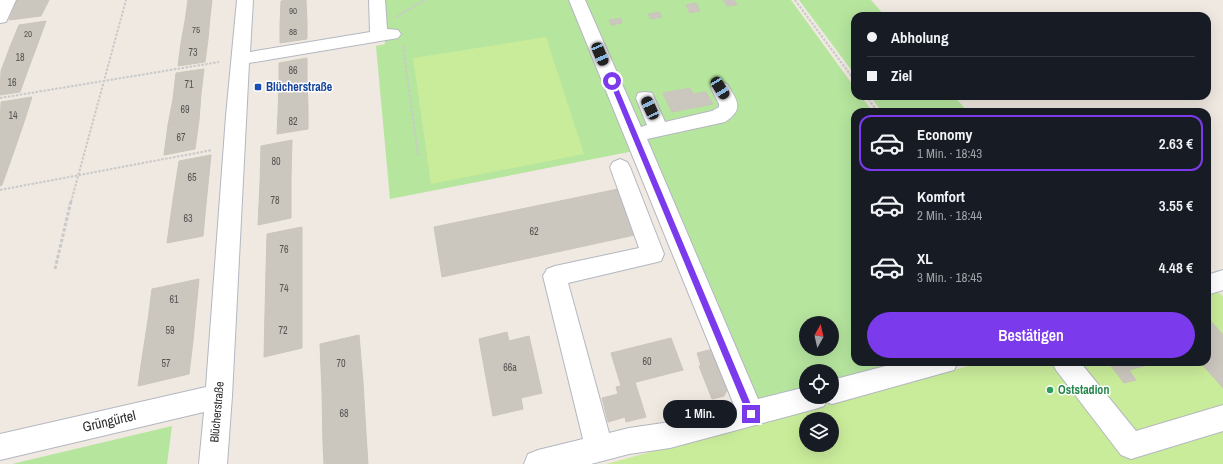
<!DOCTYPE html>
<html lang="de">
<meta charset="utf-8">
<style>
body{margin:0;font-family:"Archivo Narrow",sans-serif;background:#242831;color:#f1f3f6;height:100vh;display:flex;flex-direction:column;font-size:15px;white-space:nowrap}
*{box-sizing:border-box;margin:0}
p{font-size:13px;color:#9ea1a6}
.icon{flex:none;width:22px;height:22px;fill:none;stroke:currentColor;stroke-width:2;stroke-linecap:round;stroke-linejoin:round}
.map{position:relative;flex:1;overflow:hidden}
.details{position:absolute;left:851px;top:108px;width:360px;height:258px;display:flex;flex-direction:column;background:#171b24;border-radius:12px;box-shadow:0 4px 16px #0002}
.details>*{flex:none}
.hud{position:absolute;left:851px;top:12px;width:360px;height:88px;border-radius:12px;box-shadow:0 4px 16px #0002;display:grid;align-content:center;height:88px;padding:0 16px;background:#171b24}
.needle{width:26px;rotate:8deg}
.buttons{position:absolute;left:799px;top:316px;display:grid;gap:8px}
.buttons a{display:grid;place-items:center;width:40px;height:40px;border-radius:50%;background:#171b24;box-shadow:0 4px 16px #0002;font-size:20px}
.end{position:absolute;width:18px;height:18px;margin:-9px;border:5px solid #7c3aed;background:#fff;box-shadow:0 0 0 2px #fff}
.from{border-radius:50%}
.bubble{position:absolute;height:28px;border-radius:14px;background:#171b24;box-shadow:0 4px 16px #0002;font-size:13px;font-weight:600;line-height:28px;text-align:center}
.car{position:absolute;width:12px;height:24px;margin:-12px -6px;border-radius:5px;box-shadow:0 0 3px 1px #0007;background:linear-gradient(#222 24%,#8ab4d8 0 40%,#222 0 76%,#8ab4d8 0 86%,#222 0)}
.hud b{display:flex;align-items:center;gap:14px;height:38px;font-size:15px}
.hud b+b{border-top:1px solid #363941}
.hud i{width:10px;height:10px;background:#f1f3f6}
ul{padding:7px 0 0;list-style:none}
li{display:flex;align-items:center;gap:12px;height:56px;margin:0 8px 6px;padding:0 8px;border:2px solid transparent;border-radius:12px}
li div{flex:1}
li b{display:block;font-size:15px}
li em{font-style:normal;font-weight:600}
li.selected{border-color:#7c3aed}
li>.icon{width:36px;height:36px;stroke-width:1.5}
.primary-button{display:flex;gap:8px;margin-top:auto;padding:8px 16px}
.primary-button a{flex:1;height:46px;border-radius:24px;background:#7c3aed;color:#fff;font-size:16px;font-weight:600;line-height:46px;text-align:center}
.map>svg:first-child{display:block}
.green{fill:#b6e59e;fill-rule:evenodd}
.pitch{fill:#c9ec9a;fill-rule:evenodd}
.building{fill:#cbc7bf;stroke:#cbc5ba}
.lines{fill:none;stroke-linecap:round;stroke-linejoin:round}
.minor-casing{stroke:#b4b7c1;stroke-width:2}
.path-far1{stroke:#c9c9c9;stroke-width:2;stroke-dasharray:2.5 1.5;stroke-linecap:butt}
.path{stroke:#c9c9c9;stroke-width:3;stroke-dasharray:3.5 2;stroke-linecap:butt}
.minor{fill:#fff;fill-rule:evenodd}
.route{fill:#7c3aed}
.transit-dot{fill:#1a4fb4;stroke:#fff;stroke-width:1.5}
.leisure-dot{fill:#2e9e5b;stroke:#fff;stroke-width:1.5}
.labels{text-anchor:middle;stroke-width:3;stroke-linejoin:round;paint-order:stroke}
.far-number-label{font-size:9px;fill:#555452}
.number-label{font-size:10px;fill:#555452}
.transit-label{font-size:12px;font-weight:bold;fill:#164399;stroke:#fff;text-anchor:start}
.leisure-label{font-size:12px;font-weight:bold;fill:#27864d;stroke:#fff;text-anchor:start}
.street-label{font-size:12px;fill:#2e2e2e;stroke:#fff}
.near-street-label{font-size:14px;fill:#2e2e2e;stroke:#fff}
</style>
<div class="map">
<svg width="1223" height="464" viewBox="0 0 1223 464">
<rect width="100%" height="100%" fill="#efe9e1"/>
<path class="green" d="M380 0H571L634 151 390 199 376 46 385 44Z
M584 0H791L855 88V96H861L873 112H855V362H906L832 382V371H806V389L759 401 751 392ZM806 323H832V349H806Z
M799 0H871L885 16H855V75Z
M870 96H954L968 112H882Z
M172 426 167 464H12Z"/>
<path class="pitch" d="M546 37 584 154 431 184 413 58Z
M1217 292 1223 296V464H606L983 362H1207V295ZM806 419H832V445H806Z"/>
<path class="building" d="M17 0H49L41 16 9 20Z
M188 0H212L210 17 185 21Z
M288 0H306L307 22 280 26 281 1Z
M723 0H734L737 5 727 6Z
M696 3 700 11 690 13 686 5Z
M659 12 662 17 651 19 648 14Z
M210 17 208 39 181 43 185 21Z
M621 18 622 23 611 25 609 20Z
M46 21 38 43 10 47 19 25Z
M307 22V39L280 43V26Z
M208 39 205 62 178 66 181 43Z
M38 43 29 67 1 71 10 47Z
M307 58V77L279 82V63Z
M29 67 20 92 0 95 1 71Z
M204 69 201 94 173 99 176 73Z
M307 77 308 108 278 113 279 82Z
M690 88 693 94 706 92 713 104 672 112 663 93Z
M201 94 199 120 168 125 173 99Z
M32 97 23 125 0 128 1 102Z
M308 108V129L277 134 278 113Z
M199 120 195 149 164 155 168 125Z
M23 125 13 154 0 156V128Z
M292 140 291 177 260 183 261 146Z
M13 154 2 185 0 186V156Z
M211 155 207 194 173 200 179 161Z
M291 177V218L258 225 260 183Z
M618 189 635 235 442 277 434 227Z
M207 194 203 236 167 243 173 200Z
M302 227V264L266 271 267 234Z
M302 264V304L265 312 266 271Z
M199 279 196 309 148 320 152 289Z
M302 304V348L264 357 265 312Z
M196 309 193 341 143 352 148 320Z
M1209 319 1223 335V388L1200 362H1207V320Z
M507 332 509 341 529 336 542 393 521 398 523 409 493 416 479 339Z
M359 335 363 382 322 392 320 344Z
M671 338 683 370 621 386 611 353Z
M193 341 189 374 138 386 143 352Z
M713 349 729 386 724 396 712 399 699 366H701L697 353Z
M1108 362H1159L1129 370 1136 380 1124 383Z
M363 382 366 434 323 445 322 392Z
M635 382 646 417 626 422 625 417 608 422 602 398 618 394 616 387Z
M366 434 368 464H324L323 445Z"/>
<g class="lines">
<defs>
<path id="minor" d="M0 0H16L6 22 0 23Z
M237 0H253L250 52 370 32 369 0H385L387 29 398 30 401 34 398 38 392 39 249 63 232 396 227 464H199L204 412 0 460V434L206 387 226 116Z
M569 0H585L641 127 647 125 636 98 638 93 645 92 652 93 665 122 712 111 719 107V104L711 88 713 84 720 82 727 84C737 100 745 109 725 122L647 139 758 399 806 387V397H832V380L901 362H958L954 370 832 404 826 402 824 406 815 409 670 448 629 454 591 464H524L528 454 538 450 583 439 543 276 547 269 555 266 639 248 610 167 613 162 620 159 627 162 630 167 664 254 661 261 653 263 568 283 609 433 629 428 670 422 734 405Z
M1223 270V290L1207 295V275Z
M1052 362H1080L1136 431 1223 405V431L1131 459 1121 455 1056 370Z"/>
</defs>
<use href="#minor" class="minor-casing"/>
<path class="path-far1" d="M795 0 855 81
M396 17 425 0
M403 46 418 156
M866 96 878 112
M0 98 219 62
M0 190 212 150
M71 202 126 0"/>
<path class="path" d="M55 269 71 201"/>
<use href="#minor" class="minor"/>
</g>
<path class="route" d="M612 79 615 81 755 414 754 417H748L747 414 609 81Z"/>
<rect class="transit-dot" x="254" y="83" width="8" height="8" rx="2"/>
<circle class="leisure-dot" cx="1050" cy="390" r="4"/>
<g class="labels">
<g class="far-number-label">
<text x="293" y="14">90</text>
<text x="196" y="33">75</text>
<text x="293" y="35">88</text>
<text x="28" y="37">20</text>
</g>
<g class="number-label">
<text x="193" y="56">73</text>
<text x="20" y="61">18</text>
<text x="293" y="74">86</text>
<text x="12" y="86">16</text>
<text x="189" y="88">71</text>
<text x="185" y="113">69</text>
<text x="13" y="119">14</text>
<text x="293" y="125">82</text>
<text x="181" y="141">67</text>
<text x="276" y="165">80</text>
<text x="192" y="181">65</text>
<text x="275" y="204">78</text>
<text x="188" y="222">63</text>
<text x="534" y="235">62</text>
<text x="284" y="253">76</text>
<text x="284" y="292">74</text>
<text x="174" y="303">61</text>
<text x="170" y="334">59</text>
<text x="283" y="334">72</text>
<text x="647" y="365">60</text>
<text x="166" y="367">57</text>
<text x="341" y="367">70</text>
<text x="510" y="371">66a</text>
<text x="344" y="417">68</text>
</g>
<g class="transit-label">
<text x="266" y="91">Blücherstraße</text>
</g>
<g class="leisure-label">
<text x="1058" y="394">Oststadion</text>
</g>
<g class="street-label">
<text transform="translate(217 412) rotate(-85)" y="4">Blücherstraße</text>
</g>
<g class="near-street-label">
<text transform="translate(109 421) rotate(-13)" y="5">Grüngürtel</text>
</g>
</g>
</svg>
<div class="buttons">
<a><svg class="needle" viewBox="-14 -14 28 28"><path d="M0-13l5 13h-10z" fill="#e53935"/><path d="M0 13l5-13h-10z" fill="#9ea1a6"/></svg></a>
<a><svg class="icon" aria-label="locate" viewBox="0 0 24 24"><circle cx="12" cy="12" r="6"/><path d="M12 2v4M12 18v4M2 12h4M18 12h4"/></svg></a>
<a><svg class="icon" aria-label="layers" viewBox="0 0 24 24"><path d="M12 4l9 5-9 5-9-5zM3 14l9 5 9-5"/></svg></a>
</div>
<i class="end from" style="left:612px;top:81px"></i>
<i class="end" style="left:751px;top:414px"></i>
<div class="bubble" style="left:663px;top:400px;width:74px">1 Min.</div>
<i class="car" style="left:600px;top:54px;rotate:157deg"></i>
<i class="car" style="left:720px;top:88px;rotate:148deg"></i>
<i class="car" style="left:650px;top:108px;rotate:335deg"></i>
<div class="hud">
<b><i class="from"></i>Abholung</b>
<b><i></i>Ziel</b>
</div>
<section class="details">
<ul>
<li class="selected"><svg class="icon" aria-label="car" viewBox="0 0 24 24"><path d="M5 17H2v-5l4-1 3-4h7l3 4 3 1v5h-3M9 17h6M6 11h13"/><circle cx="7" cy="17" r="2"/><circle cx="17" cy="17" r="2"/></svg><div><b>Economy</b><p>1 Min. · 18:43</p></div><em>2.63 €</em></li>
<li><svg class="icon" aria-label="car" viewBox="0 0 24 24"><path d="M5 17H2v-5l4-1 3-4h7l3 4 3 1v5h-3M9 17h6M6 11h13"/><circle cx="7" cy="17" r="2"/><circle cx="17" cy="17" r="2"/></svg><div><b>Komfort</b><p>2 Min. · 18:44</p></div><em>3.55 €</em></li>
<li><svg class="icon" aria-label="car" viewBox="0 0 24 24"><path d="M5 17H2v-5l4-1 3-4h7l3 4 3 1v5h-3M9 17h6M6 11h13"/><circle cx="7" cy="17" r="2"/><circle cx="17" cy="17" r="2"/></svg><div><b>XL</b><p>3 Min. · 18:45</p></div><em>4.48 €</em></li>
</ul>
<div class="primary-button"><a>Bestätigen</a></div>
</section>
</div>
